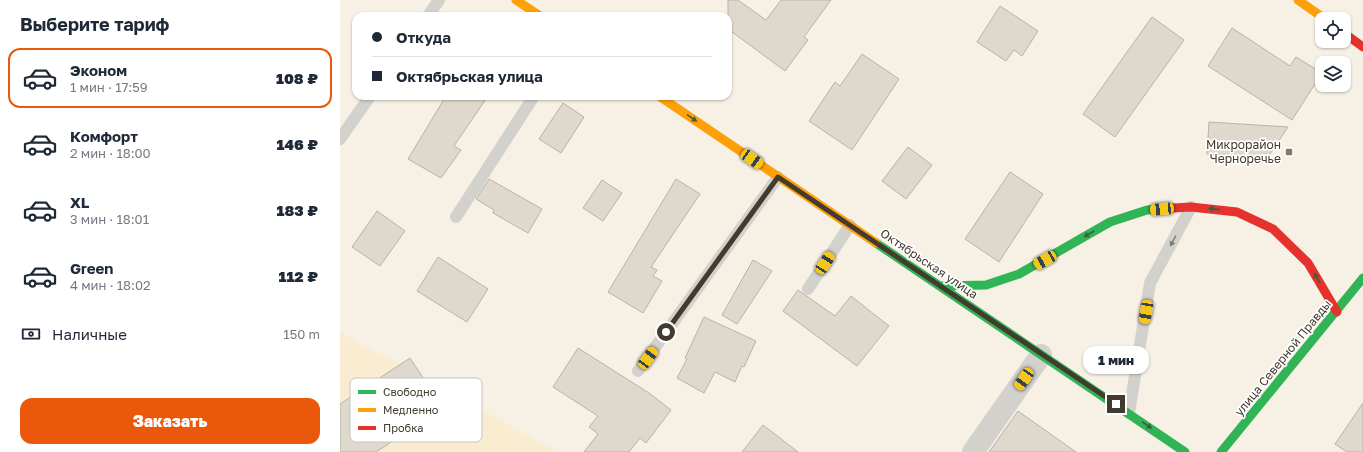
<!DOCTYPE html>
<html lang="ru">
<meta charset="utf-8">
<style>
body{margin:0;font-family:"Golos Text",sans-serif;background:#f6f6f7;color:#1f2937;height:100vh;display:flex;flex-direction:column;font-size:15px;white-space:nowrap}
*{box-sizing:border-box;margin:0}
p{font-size:13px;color:#747a83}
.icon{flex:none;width:22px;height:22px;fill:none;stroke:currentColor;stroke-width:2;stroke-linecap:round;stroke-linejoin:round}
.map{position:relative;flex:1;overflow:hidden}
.side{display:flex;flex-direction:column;background:#fff;width:340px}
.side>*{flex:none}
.banner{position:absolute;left:12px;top:12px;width:380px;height:88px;border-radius:12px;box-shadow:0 1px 3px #0004;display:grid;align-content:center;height:88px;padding:0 20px;background:#fff}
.tools{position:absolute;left:975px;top:12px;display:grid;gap:8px}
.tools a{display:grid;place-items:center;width:36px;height:36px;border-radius:8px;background:#fff;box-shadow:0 1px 3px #0004;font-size:20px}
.end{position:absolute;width:18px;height:18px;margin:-9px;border:5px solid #423b2e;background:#fff;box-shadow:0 0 0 2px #fff}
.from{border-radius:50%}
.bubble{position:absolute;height:28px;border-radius:12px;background:#fff;box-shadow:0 1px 3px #0004;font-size:13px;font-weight:800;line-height:28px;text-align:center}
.car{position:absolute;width:12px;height:24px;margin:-12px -6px;border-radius:5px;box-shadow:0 0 3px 1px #0007;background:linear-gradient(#f5c518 24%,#345 0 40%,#f5c518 0 76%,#345 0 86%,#f5c518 0)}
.banner b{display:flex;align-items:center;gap:14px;height:38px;font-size:15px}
.banner b+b{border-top:1px solid #e0e1e3}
.banner i{width:10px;height:10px;background:#1f2937}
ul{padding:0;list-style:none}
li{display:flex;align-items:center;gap:12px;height:60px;margin:0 8px 6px;padding:0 12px;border:2px solid transparent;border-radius:12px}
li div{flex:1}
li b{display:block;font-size:15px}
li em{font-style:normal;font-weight:800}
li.current{border-color:#ea580c}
li>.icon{width:36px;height:36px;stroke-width:1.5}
h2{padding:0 20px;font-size:18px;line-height:48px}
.pay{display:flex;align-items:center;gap:10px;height:44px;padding:0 20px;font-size:15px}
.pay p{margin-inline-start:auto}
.action{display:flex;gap:8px;margin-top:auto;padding:8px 20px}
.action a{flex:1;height:46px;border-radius:12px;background:#ea580c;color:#fff;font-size:16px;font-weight:800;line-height:46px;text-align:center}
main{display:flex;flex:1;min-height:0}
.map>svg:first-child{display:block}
.built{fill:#faecd1}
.building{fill:#ded8cd;stroke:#b8b3a8}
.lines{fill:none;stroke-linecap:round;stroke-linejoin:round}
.lane{stroke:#d3d1cc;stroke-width:12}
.street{stroke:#d3d1cc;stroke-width:22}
.fast{stroke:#30b455;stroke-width:9}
.slow{stroke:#ff9f0a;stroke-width:9}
.jam{stroke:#e5322d;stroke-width:9}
.oneway{fill:#3d5f3a}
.oneway2{fill:#837e75}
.route{stroke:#423b2e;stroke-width:5}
.poi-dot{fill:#817a6e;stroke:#fff;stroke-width:1.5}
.labels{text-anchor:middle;stroke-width:3.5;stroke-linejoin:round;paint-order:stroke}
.poi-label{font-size:12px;fill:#423b2e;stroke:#fff;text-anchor:end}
.street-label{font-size:12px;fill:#423b2e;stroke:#fff}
.key{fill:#fff;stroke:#c6c4c0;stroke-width:1}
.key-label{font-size:11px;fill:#423b2e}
</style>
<main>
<section class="side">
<h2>Выберите тариф</h2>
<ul>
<li class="current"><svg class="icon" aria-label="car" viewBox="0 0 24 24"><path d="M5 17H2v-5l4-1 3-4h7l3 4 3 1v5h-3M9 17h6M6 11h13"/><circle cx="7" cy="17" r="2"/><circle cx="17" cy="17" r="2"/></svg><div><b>Эконом</b><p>1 мин · 17:59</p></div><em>108 ₽</em></li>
<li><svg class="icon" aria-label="car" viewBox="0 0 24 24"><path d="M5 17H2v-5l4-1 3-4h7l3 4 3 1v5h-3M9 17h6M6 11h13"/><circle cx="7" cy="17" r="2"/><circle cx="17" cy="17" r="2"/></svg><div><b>Комфорт</b><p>2 мин · 18:00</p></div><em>146 ₽</em></li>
<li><svg class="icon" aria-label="car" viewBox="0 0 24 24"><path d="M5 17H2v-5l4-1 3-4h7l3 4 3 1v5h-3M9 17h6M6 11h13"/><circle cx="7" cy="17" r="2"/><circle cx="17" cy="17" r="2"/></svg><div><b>XL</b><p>3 мин · 18:01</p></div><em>183 ₽</em></li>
<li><svg class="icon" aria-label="car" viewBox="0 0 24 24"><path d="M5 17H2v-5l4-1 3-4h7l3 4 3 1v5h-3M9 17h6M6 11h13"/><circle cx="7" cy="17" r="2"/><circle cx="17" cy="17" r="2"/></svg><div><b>Green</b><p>4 мин · 18:02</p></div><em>112 ₽</em></li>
</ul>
<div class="pay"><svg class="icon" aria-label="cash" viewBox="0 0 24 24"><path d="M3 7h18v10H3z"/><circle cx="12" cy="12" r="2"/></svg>Наличные<p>150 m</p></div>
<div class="action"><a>Заказать</a></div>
</section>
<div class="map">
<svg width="1023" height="452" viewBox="0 0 1023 452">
<rect width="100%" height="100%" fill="#f6f0e5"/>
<path class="built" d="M0 332 218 452H0Z"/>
<path class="building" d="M388 0H398L426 20 441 0H491L464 37 468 40 445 71 388 29Z
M660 6 698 31 682 56 674 50 666 61 637 42Z
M812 17 844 40 775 137 743 114Z
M892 28 950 66 956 57 982 73 952 120 868 66Z
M522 54 559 79 512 150 469 121 495 82 500 86Z
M106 96H148L114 146 121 150 101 178 68 159Z
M223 103 244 117 221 153 199 139Z
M869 122 948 127 928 157 867 154Z
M568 147 592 165 566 199 542 181Z
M670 172 703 194 659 262 625 239Z
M149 179 202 209 188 233 153 213 154 210 136 199Z
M336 179 360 194 311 267 317 270 313 276 322 281 303 313 268 292Z
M262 180 282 193 263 221 243 208Z
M37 211 65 231 40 266 12 247Z
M98 257 148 289 127 322 77 291Z
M413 260 432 271 397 324 382 315Z
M458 290 495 316 511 296 549 326 517 366 443 311Z
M364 317 416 341 404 367 402 366 395 382 375 372 364 393 337 378 347 359 345 358Z
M238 348 309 393 331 410 306 443 300 438 289 452H244L258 434 249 427 258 416 213 387Z
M70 358 103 408 36 452H0V404Z
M1023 403V452H1007L995 444Z
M678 411 736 452H649Z
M423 425 458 452H402Z"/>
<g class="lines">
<path class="lane" d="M88 16 99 0
M0 139 30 96
M116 217 194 96
M468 289 510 225
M298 371 438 177
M789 413 810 283 851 207"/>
<path class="street" d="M633 452 701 355"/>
<path class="fast" d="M536 243 845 452
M600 286 646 285 679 274 770 222 807 210 816 209
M881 452 1023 278"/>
<path class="slow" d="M176 0 200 16
M958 0 985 19
M319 96 536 243"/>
<path class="jam" d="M1004 33 1023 47
M816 209 851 207 897 212 933 229 968 263 997 312"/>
</g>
<defs><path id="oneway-solid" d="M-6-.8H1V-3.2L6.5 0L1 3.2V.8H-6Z"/></defs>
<g class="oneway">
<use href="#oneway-solid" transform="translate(352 118) rotate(34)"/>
<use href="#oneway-solid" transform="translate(874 209) rotate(-174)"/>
<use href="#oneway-solid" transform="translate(749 234) rotate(150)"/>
<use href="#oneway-solid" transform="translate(977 278) rotate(-121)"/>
<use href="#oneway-solid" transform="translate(807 425) rotate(35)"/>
</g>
<use class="oneway2" href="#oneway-solid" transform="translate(833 241) rotate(118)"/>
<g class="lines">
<path class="route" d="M326 332 438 177 776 404"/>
</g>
<rect class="poi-dot" x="945" y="148" width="8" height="8" rx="2"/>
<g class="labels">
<g class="poi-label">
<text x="941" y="149">Микрорайон<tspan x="941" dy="14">Черноречье</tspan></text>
</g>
<g class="street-label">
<text transform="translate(589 264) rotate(34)" y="4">Октябрьская улица</text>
<text transform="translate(943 358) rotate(-51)" y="4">улица Северной Правды</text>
</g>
</g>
<rect x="10" y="378" width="132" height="64" rx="6" class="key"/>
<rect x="18" y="390" width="18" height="4" fill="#30b455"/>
<rect x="18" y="408" width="18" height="4" fill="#ff9f0a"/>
<rect x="18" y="426" width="18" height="4" fill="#e5322d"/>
<g class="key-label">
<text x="43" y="396">Свободно</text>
<text x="43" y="414">Медленно</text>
<text x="43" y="432">Пробка</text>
</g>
</svg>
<div class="tools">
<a><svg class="icon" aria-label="locate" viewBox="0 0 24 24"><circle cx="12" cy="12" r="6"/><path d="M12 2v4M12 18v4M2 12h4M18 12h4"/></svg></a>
<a><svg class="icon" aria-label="layers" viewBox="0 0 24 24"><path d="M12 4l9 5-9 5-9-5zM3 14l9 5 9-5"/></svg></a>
</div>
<i class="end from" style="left:326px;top:332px"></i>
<i class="end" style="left:776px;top:404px"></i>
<div class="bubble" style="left:743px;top:346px;width:66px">1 мин</div>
<i class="car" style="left:412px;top:159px;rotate:124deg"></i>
<i class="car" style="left:822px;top:209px;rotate:265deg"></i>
<i class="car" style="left:705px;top:260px;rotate:240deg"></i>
<i class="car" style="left:485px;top:263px;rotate:33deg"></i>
<i class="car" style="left:806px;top:312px;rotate:190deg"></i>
<i class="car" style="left:308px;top:358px;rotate:36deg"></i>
<i class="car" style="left:684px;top:379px;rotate:215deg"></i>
<div class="banner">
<b><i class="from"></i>Откуда</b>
<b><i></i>Октябрьская улица</b>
</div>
</div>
</main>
